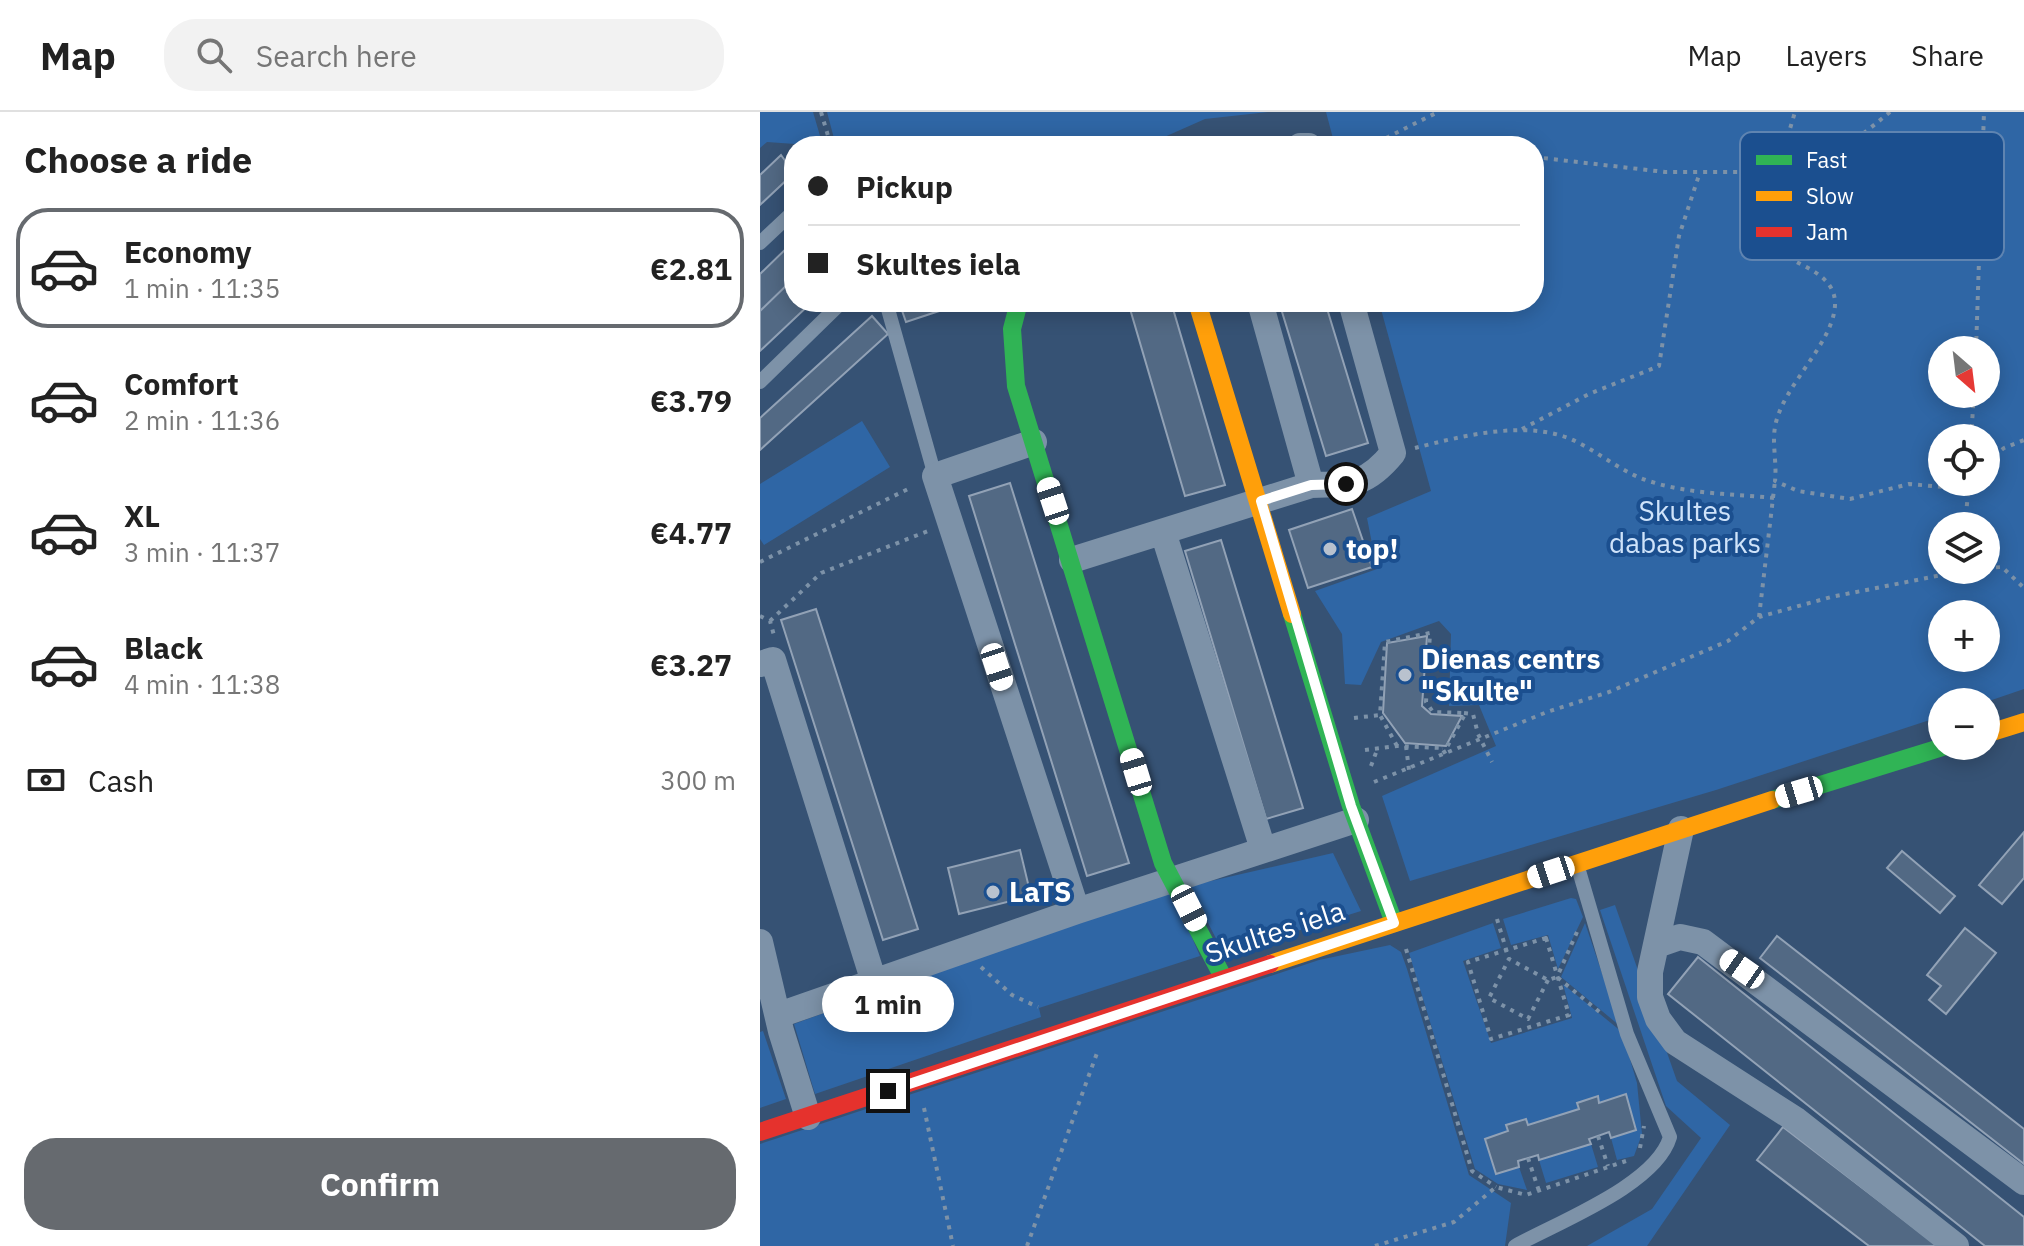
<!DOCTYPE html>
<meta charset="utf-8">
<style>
body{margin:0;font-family:"IBM Plex Sans",sans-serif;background:#f2f2f2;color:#222;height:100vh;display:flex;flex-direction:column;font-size:30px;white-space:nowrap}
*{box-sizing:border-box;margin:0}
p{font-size:26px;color:#767676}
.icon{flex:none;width:44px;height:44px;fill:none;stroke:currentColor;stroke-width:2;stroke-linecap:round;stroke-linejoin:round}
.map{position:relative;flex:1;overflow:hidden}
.side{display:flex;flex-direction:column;background:#fff;width:760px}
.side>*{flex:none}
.banner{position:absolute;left:24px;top:24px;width:760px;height:176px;border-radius:32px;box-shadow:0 4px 20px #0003;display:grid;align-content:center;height:176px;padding:0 24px;background:#fff}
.needle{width:52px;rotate:152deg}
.controls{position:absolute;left:1168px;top:224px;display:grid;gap:16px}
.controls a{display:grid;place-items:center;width:72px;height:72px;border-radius:50%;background:#fff;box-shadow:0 4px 20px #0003;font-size:40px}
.end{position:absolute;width:36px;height:36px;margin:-18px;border:10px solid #fff;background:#111;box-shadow:0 0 0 4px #111}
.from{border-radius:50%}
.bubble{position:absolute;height:56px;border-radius:28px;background:#fff;box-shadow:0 4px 20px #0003;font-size:26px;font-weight:800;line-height:56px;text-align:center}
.car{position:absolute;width:24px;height:48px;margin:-24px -12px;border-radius:10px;box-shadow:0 0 6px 2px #0007;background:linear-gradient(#fff 24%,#345 0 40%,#fff 0 76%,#345 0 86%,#fff 0)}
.banner b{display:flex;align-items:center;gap:28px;height:76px;font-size:30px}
.banner b+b{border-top:2px solid #e0e0e0}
.banner i{width:20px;height:20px;background:#222}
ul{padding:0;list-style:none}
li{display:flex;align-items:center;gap:24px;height:120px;margin:0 16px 12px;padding:0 8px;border:4px solid transparent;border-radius:32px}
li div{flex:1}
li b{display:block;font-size:30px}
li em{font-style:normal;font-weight:800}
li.current{border-color:#666a6f}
li>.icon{width:72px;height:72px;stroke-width:1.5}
h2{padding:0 24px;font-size:36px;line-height:96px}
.pay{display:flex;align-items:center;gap:20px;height:88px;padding:0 24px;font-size:30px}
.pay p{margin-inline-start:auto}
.button{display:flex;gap:16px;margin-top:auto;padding:16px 24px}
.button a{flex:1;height:92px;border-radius:32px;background:#666a6f;color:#fff;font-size:32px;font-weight:800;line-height:92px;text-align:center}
header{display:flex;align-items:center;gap:48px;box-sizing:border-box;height:112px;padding:0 40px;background:#fff;border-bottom:2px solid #e0e0e0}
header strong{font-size:38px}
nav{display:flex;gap:44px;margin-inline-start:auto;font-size:28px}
.search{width:560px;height:72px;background:#f2f2f2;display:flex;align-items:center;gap:20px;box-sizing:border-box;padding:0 28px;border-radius:32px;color:#767676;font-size:30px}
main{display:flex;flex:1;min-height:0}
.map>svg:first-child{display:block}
.green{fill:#2f66a5;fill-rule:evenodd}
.building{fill:#526984;stroke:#92a2b6;stroke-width:2}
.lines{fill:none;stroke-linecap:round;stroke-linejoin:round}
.path{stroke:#7d92a8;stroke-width:4;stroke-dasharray:4 6;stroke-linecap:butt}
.lane{stroke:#7d92a8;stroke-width:14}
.street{stroke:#7d92a8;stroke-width:26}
.fast{stroke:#30b455;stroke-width:18}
.slow{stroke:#ff9f0a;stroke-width:18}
.jam{stroke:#e5322d;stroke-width:18}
.route{stroke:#fff;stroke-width:10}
.poi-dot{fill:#b9c2ce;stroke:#1b4f8f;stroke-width:3}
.labels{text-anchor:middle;stroke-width:8;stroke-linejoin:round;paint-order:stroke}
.park-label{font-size:28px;fill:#cfe3fa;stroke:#1b4f8f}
.poi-label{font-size:28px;font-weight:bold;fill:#fff;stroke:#1b4f8f;text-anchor:start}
.street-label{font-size:28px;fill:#fff;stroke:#1b4f8f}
.key{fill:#1b4f8f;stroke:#5f84b1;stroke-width:2}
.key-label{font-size:22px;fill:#fff}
</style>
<header>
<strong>Map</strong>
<div class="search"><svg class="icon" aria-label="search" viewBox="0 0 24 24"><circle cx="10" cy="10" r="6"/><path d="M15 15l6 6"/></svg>Search here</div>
<nav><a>Map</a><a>Layers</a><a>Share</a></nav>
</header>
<main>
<section class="side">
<h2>Choose a ride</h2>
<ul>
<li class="current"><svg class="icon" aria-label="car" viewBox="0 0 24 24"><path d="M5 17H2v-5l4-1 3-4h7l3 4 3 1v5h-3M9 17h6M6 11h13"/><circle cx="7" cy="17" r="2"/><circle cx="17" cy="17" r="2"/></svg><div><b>Economy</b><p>1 min · 11:35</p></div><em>€2.81</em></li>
<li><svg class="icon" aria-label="car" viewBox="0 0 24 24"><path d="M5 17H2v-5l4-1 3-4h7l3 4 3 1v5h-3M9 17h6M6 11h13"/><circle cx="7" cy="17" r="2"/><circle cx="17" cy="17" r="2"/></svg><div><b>Comfort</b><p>2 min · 11:36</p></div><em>€3.79</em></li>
<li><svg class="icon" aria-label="car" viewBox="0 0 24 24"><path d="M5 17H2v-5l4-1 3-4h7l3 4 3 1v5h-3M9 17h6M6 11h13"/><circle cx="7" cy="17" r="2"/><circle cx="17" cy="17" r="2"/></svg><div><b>XL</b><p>3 min · 11:37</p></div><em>€4.77</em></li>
<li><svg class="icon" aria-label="car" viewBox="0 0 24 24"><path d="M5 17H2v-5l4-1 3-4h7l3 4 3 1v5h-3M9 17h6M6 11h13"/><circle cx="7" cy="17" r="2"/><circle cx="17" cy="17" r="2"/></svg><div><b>Black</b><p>4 min · 11:38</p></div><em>€3.27</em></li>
</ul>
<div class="pay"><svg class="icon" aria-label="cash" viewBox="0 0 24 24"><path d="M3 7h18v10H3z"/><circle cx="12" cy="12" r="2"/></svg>Cash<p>300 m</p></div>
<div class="button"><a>Confirm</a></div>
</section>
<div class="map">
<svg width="1264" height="1134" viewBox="0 0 1264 1134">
<rect width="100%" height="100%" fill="#365274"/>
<path class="green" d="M0 0H53L63 34 7 30 0 36Z
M67 0H508L445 7 384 34H76Z
M566 0H1264V577L1226 590H1182V604L956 678 650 769 622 684 736 634 719 593 689 594 691 522 679 509 621 530 601 573 585 572 582 522 555 479 617 457 607 406 671 379 619 190H774V34H575ZM1182 238H1226V282H1182ZM1182 326H1226V370H1182ZM1182 414H1226V458H1182ZM1182 502H1226V546H1182Z
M102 309 130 355 4 433 0 427V372Z
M573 741 601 799 464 842 429 774Z
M410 775 440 844 279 896 281 905 55 982 34 912Z
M811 786 816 787 823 805 798 857 788 823 751 833 743 807Z
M855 793 917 969 970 1013 887 1134H827L892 1097 941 1026 906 994 840 798Z
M733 811 741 836 703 849 731 931 812 906 803 872 862 920 877 971 882 1022 874 1044 857 1048 851 1026 876 1017 866 983 839 991 837 985 818 991 819 997 768 1013 766 1007 747 1013 748 1019 725 1027 736 1062 759 1055 767 1078 738 1072 715 1057 649 841Z
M825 811 860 914 801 865Z
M630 833 641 840 647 857 709 1063 751 1091 745 1134H0V1032L559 848Z
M3 919 26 987 0 996V920Z
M831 1032 838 1055 786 1071 779 1048Z"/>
<path class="building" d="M21 43 34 61 0 93V63Z
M34 129V166L0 199V162Z
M34 166V190H52L0 239V199Z
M139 190H176L179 199 146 210Z
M368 190H411L465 373 425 384Z
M519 190H565L608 331 566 344Z
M112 204 128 222 0 338V306Z
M250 371 369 751 327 764 209 384Z
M592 397 612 455 548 476 529 418Z
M461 428 543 696 506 707 425 439Z
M56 497 158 817 123 828 21 508Z
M667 524 662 594 671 602 702 604 686 634 645 631 623 601 627 531Z
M1264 720V766L1242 792 1219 773Z
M260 738 271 784 199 802 188 756Z
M1142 739 1195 784 1180 801 1127 756Z
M1205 816 1236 841 1186 902 1169 888 1181 874 1167 863Z
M1017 824 1264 1017V1052L1000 846Z
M938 845 1264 1105V1134H1225L908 882Z
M866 982 876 1018 851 1026 849 1020 829 1027 831 1032 779 1048 778 1043 758 1049 759 1055 736 1062 725 1027 748 1019 746 1013 766 1007 768 1013 819 997 817 991 838 984 839 991Z
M1023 1015 1178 1134H1109L997 1048Z"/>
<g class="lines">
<path class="path" d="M61 0 71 34
M1130 0C1114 13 1098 27 1080 36 1047 52 1003 53 1000 97 999 106 1000 118 1005 126 1022 153 1072 154 1075 189 1077 229 1022 273 1015 315 1012 332 1017 351 1015 369L1038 379 1090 387 1149 372 1207 377
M626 26 678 0
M571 31 626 27 686 34
M774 45 905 60H1017L1035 0
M1216 238 1224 0
M762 317 829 282 899 254 919 124 940 60
M1211 326 1214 282
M655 336C702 324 771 306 817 330 843 343 864 362 892 370 930 382 974 382 1014 386
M1226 350 1244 336 1264 328
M1205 414 1209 370
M0 450 152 375
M1226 456 1242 455 1264 476
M0 504 10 509 15 527
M999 505 1015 369
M10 509 61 461 168 419
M704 601 713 602 718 622 732 650
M594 606 620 603
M637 634 620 603 625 530 670 521 666 590 673 600 704 601V604L687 635 682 636
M646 634 649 658
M605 638 637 634 682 636 686 643
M611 654 617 638
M614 670 787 600 849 580 968 529 999 505 1071 485 1207 458
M737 807 749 847
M817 820 797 865 842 902
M786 826 809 903 731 927 708 850Z
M646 837 712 1059 736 1075
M221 855 252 883 278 895
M788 868 768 907 729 886 749 847 788 868 797 865
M164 996 193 1134
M838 1024 848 1054
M880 1036 884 1014
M768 1046 780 1082
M267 1134 337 941
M615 1134 694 1110 736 1075 766 1083 866 1049"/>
<path class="lane" d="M0 131 34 99
M126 190 175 364
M0 270 82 190
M755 1134C798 1110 896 1073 910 1025L867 922 817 752"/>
<path class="street" d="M540 34H549
M500 190 551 373C591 372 606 374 633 341L591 190
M274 330 175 364 317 799
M403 420 503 737
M312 448 551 373
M0 552 13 548 114 870
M921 717 890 860V885L898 907 915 930 1036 1008 1196 1134
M0 830 21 919 48 1005
M897 833 920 825 943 830 1264 1070
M19 903 317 799 596 708"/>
<path class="fast" d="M259 190 252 217 256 274 403 751 464 867
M532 502 591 694 634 811
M1012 688 1186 634"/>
<path class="slow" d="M437 190 532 502
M1226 622 1264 610
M510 852 1012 688"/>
<path class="jam" d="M0 1020 510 852"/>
</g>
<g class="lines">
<path class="route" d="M128 979 634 811 591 694 501 389 551 373 586 372"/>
</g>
<g class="poi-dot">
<circle cx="570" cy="437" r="8"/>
<circle cx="645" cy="563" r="8"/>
<circle cx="233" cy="780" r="8"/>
</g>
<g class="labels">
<g class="park-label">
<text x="925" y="409">Skultes<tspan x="925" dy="32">dabas parks</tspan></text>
</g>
<g class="poi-label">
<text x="586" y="447">top!</text>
<text x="661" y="557">Dienas centrs<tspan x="661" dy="32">"Skulte"</tspan></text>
<text x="249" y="790">LaTS</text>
</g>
<g class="street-label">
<text transform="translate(515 820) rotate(-18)" y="10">Skultes iela</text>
</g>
</g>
<rect x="980" y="20" width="264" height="128" rx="12" class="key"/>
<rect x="996" y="43" width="36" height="10" fill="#30b455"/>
<rect x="996" y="79" width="36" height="10" fill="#ff9f0a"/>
<rect x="996" y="115" width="36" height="10" fill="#e5322d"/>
<g class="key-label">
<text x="1046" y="56">Fast</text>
<text x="1046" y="92">Slow</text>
<text x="1046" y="128">Jam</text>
</g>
</svg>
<div class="controls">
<a><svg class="needle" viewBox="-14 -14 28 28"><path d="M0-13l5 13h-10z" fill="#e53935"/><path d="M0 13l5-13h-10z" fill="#767676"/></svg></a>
<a><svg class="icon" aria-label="locate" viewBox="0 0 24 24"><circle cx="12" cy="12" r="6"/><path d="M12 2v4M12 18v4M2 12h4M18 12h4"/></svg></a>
<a><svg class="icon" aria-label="layers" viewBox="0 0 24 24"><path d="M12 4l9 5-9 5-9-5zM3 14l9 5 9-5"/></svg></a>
<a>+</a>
<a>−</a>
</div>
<i class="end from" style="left:586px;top:372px"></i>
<i class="end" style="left:128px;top:979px"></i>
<div class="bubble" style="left:62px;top:864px;width:132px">1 min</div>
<i class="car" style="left:293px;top:389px;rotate:342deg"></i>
<i class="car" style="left:237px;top:555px;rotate:162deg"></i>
<i class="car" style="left:376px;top:660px;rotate:343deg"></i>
<i class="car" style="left:1039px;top:680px;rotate:253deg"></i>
<i class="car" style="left:791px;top:760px;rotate:252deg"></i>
<i class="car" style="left:429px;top:796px;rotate:153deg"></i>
<i class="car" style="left:982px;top:857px;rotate:305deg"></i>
<div class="banner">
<b><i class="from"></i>Pickup</b>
<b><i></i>Skultes iela</b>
</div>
</div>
</main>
